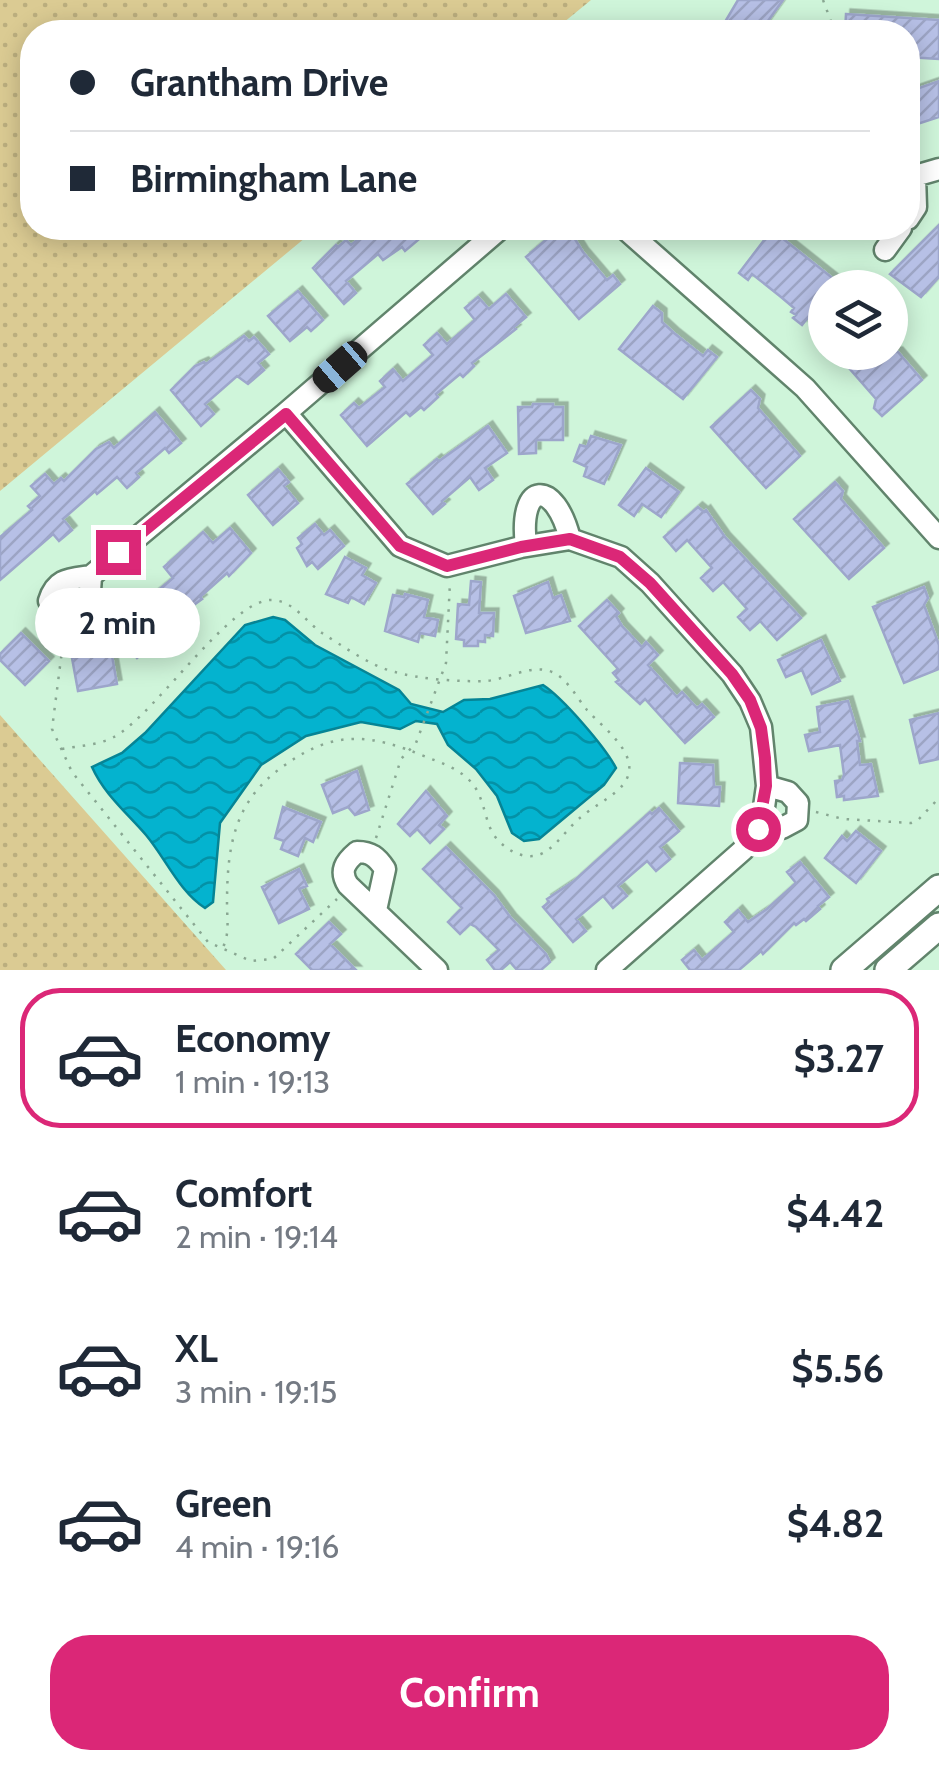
<!DOCTYPE html>
<meta charset="utf-8">
<style>
body{margin:0;font-family:Cabin,sans-serif;background:#f6f6f7;color:#1f2937;height:100vh;display:flex;flex-direction:column;font-size:38px;white-space:nowrap}
*{box-sizing:border-box;margin:0}
p{font-size:32px;color:#747a83}
.icon{flex:none;width:55px;height:55px;fill:none;stroke:currentColor;stroke-width:2;stroke-linecap:round;stroke-linejoin:round}
.map{position:relative;height:970px;overflow:hidden}
.panel{display:flex;flex-direction:column;background:#fff;flex:1}
.panel>*{flex:none}
.guide{position:absolute;left:20px;top:20px;width:900px;height:220px;border-radius:40px;box-shadow:0 5px 25px #0003;display:grid;align-content:center;height:220px;padding:0 50px;background:#fff}
.fabs{position:absolute;left:808px;top:270px;display:grid;gap:20px}
.fabs a{display:grid;place-items:center;width:100px;height:100px;border-radius:50%;background:#fff;box-shadow:0 5px 25px #0003;font-size:50px}
.end{position:absolute;width:45px;height:45px;margin:-22px;border:12px solid #db2777;background:#fff;box-shadow:0 0 0 5px #fff}
.from{border-radius:50%}
.bubble{position:absolute;height:70px;border-radius:35px;background:#fff;box-shadow:0 5px 25px #0003;font-size:32px;font-weight:800;line-height:70px;text-align:center}
.car{position:absolute;width:30px;height:60px;margin:-30px -15px;border-radius:12px;box-shadow:0 0 8px 2px #0007;background:linear-gradient(#222 24%,#8ab4d8 0 40%,#222 0 76%,#8ab4d8 0 86%,#222 0)}
.guide b{display:flex;align-items:center;gap:35px;height:95px;font-size:38px}
.guide b+b{border-top:2px solid #e0e1e3}
.guide i{width:25px;height:25px;background:#1f2937}
ul{padding:18px 0 0;list-style:none}
li{display:flex;align-items:center;gap:30px;height:140px;margin:0 20px 15px;padding:0 30px;border:5px solid transparent;border-radius:40px}
li div{flex:1}
li b{display:block;font-size:38px}
li em{font-style:normal;font-weight:800}
li.on{border-color:#db2777}
li>.icon{width:90px;height:90px;stroke-width:1.5}
.primary-button{display:flex;gap:20px;margin-top:auto;padding:20px 50px}
.primary-button a{flex:1;height:115px;border-radius:40px;background:#db2777;color:#fff;font-size:40px;font-weight:800;line-height:115px;text-align:center}
.map>svg:first-child{display:block}
.grass{fill:url(#grass-dots)}
.water{fill:url(#water-waves);stroke:#068495;stroke-width:2.5}
.building{fill:url(#building-hatch);stroke:#9da6cb;stroke-width:2.5;filter:url(#shadow)}
.lines{fill:none;stroke-linecap:round;stroke-linejoin:round}
.minor-casing{stroke:#61846c;stroke-width:25}
.major-casing{stroke:#61846c;stroke-width:30}
.path{stroke:#89a792;stroke-width:2.5;stroke-dasharray:2.5 8;stroke-linecap:butt}
.minor{stroke:#fff;stroke-width:20}
.major{stroke:#fff;stroke-width:25}
.route{stroke:#db2777;stroke-width:12}
</style>
<div class="map">
<svg width="939" height="970" viewBox="0 0 939 970">
<defs>
<pattern id="grass-dots" width="8" height="8" patternUnits="userSpaceOnUse" patternTransform="scale(2.5)"><rect width="8" height="8" fill="#dbcb93"/><path d="M2 2h.1M6 6h.1" fill="none" stroke="#bbae7e" stroke-width="1.8" stroke-linecap="round"/></pattern>
<pattern id="water-waves" width="16" height="10" patternUnits="userSpaceOnUse" patternTransform="scale(2.5)"><rect width="16" height="10" fill="#04b3cf"/><path d="M0 5q4-4 8 0t8 0" fill="none" stroke="#0491a6"/></pattern>
<pattern id="building-hatch" width="6" height="6" patternUnits="userSpaceOnUse" patternTransform="scale(2.5)"><rect width="6" height="6" fill="#b7c0e6"/><path d="M-1 1l2-2M0 6l6-6M5 7l2-2" fill="none" stroke="#9ca4c4"/></pattern>
<filter id="shadow"><feDropShadow dx="4.5" dy="-4.5" stdDeviation="0" flood-color="#0004"/></filter>
</defs>
<rect width="100%" height="100%" fill="#cff5da"/>
<path class="grass" d="M0 0H591L552 32H32V228H317L0 491Z
M0 715 226 970H0Z"/>
<path class="water" d="M273 617 285 620 315 645 399 690 411 704 443 712 464 700 490 699 543 685C563 698 605 747 616 768L604 785 539 839 524 841 512 833 497 796 476 769 448 745 437 724 416 721 400 729 361 722 306 736 261 765 220 823 213 902 205 908C179 891 166 859 146 835 127 813 104 794 92 767L122 753 145 733 245 625Z"/>
<path class="building" d="M738 0H783L760 32H719Z
M846 14 939 20V59L908 57V32H845Z
M939 81V117L908 127V92Z
M939 225V277L921 297 890 274Z
M372 228H407L418 240 405 251 402 247 383 260 378 254 346 281 356 293 344 304 313 268 336 245 338 247 346 240 351 245Z
M560 228H568L583 252 607 280 613 275 620 284 579 319 526 257Z
M772 230 845 288H825V296L802 325 793 318 796 315 791 312 794 308 781 297 752 274 748 280 739 273Z
M298 291 323 320 311 331 307 327 290 341 268 316Z
M506 294 526 317 514 327 516 329 472 363 474 366 463 377 460 374 436 394 438 397 424 410 421 407 410 416 406 412 367 446 341 415 354 403 359 408 385 387 380 381 393 369 403 381 433 355 424 345 437 333 447 344 475 320 465 308 478 297 489 309Z
M653 306 662 313V322L674 333 703 356 708 350 717 357 683 399 619 349Z
M244 336 249 341 254 337 269 354 258 363 264 370 248 384 237 376 205 404 214 414 201 426 171 390 195 366 204 362 206 364Z
M835 352H898L922 380 882 416 874 408 876 399Z
M751 390 760 399 758 408 800 456 766 488 711 427Z
M533 404H553V407H563V440H536V453L519 454 518 407H532Z
M155 412 181 443 169 453 165 448 136 473 139 477 127 488 117 477 97 494 95 491 63 519 72 530 59 541 53 534 0 580V537L32 510 28 506 40 496 31 486 45 474 54 484 61 478 64 481 96 449 109 442 114 448Z
M488 426 507 453 485 468 493 480 479 490 470 477 442 501 445 504 433 514 407 484 437 459 439 461Z
M591 436 621 445 604 484 584 476 587 467 574 461 580 445 587 447Z
M646 468 679 492 661 517 642 504 634 516 619 505Z
M278 469 289 482 284 486 298 503 273 525 248 495Z
M835 482 843 491 841 499 884 548 849 579 794 519Z
M698 507 704 512 706 510 725 537 801 618 777 640 760 621 750 630 738 617 747 609 723 582 713 591 701 578 712 568 687 540 676 551 664 537Z
M315 524 324 535 330 530 344 546 318 569 312 562 307 566 297 548 302 544 298 538Z
M230 528 251 553 229 576 227 573 200 597 202 599 162 628 166 633 137 658 115 634 158 597 155 593 173 578 164 567 203 532 213 543Z
M345 557 366 568 362 575 376 583 364 604 351 597 348 603 326 594Z
M471 581 481 582 479 613H494L493 636 485 635V642L478 641V646H464V640L456 639 458 604 469 605Z
M548 582 553 598 561 595 570 621 526 633 514 596Z
M924 587 928 598 924 605 939 645V669L904 683 873 607Z
M405 594 428 600 424 617 438 620 435 636 420 633 418 642 385 631 393 595 404 597Z
M607 600 619 613 616 616 622 626 642 647 646 642 658 655 648 665 677 697 682 692 697 708 702 704 714 717 685 743 645 699 640 704 616 682 619 680 613 673 618 669 579 626Z
M21 633 49 661 25 685 0 660V654Z
M821 640 840 681 812 694 802 670 786 677 778 660Z
M111 650 117 684 78 691 72 658Z
M848 701 860 741H857L860 765 871 764 878 796 844 800V796L837 797 835 781 842 780 844 775 840 745 809 751 805 735 820 732 817 707Z
M939 713V759L920 763 910 720Z
M680 763 713 765 714 787H720L719 806 678 803Z
M357 771 369 810 355 815 348 807 333 813 322 785Z
M426 791 447 816 439 825 444 829 430 843 417 829 410 836 398 824Z
M283 807 321 822 313 842 305 838 298 856 281 849 284 841 275 838Z
M659 808 679 831 660 847 670 859 656 871 647 861 618 886 627 896 613 908 603 896 576 919 586 931 573 942 543 907 549 902 547 899 574 881 650 812 652 814Z
M856 831 881 851 856 883 825 858 842 836 847 841Z
M446 847 494 895 511 918 546 954 550 962 541 970H517L510 962 501 970H495L487 960 499 950 476 927 470 924 460 934 448 922 462 908 423 869Z
M800 862 829 897 818 906 820 909 806 921 804 919 796 925 794 923 763 954 761 951 739 970H690L682 960 694 950 702 960 734 932 725 922 738 910 748 922 767 909 796 883 787 872Z
M299 869 307 886 299 889 309 909 279 923 262 887Z
M329 922 341 934 330 944 356 970H312L296 954Z"/>
<g class="lines">
<defs>
<path id="minor" d="M908 219 916 207 915 176 939 169
M624 228 805 388 939 538
M885 250 901 228
M286 413 400 546 447 566 521 547 570 539 621 557 650 583 732 674 750 701 761 727 767 786 764 807 759 829 743 850 607 970
M526 546C518 480 555 479 570 539
M91 576 89 607C74 622 59 621 49 601 56 578 70 579 91 576L286 413 501 228
M759 829 782 828 797 820 798 803 788 792 767 786
M376 910 385 869C377 857 371 852 357 852 345 862 339 871 348 885L437 970"/>
<path id="major" d="M844 970 939 888
M888 970 939 926"/>
</defs>
<use href="#minor" class="minor-casing"/>
<use href="#major" class="major-casing"/>
<path class="path" d="M823 0 835 32
M64 635 52 729 72 772 208 942 251 961 273 959 337 899
M62 749C78 746 99 745 114 737 157 713 230 599 272 600 294 601 306 622 322 633 343 646 370 666 395 672 418 679 461 682 485 681 507 680 531 663 552 672 567 678 577 698 587 710 606 731 650 761 618 790 607 800 593 807 581 817 568 827 558 845 543 853 525 863 501 848 492 832 484 816 484 798 472 783 460 769 442 763 426 757 372 734 335 729 285 765 234 800 227 846 227 904 227 919 230 935 222 949
M816 812 843 819 911 823 918 820 939 798
M376 838 401 759 416 743 446 663 450 582"/>
<use href="#minor" class="minor"/>
<use href="#major" class="major"/>
</g>
<g class="lines">
<path class="route" d="M118 552 286 414 400 546 447 566 521 547 570 539 620 557 650 583 732 674 750 700 761 728 765 758 766 786 758 829"/>
</g>
</svg>
<div class="fabs">
<a><svg class="icon" aria-label="layers" viewBox="0 0 24 24"><path d="M12 4l9 5-9 5-9-5zM3 14l9 5 9-5"/></svg></a>
</div>
<i class="end from" style="left:758px;top:829px"></i>
<i class="end" style="left:118px;top:552px"></i>
<div class="bubble" style="left:35px;top:588px;width:165px">2 min</div>
<i class="car" style="left:340px;top:367px;rotate:229deg"></i>
<div class="guide">
<b><i class="from"></i>Grantham Drive</b>
<b><i></i>Birmingham Lane</b>
</div>
</div>
<section class="panel">
<ul>
<li class="on"><svg class="icon" aria-label="car" viewBox="0 0 24 24"><path d="M5 17H2v-5l4-1 3-4h7l3 4 3 1v5h-3M9 17h6M6 11h13"/><circle cx="7" cy="17" r="2"/><circle cx="17" cy="17" r="2"/></svg><div><b>Economy</b><p>1 min · 19:13</p></div><em>$3.27</em></li>
<li><svg class="icon" aria-label="car" viewBox="0 0 24 24"><path d="M5 17H2v-5l4-1 3-4h7l3 4 3 1v5h-3M9 17h6M6 11h13"/><circle cx="7" cy="17" r="2"/><circle cx="17" cy="17" r="2"/></svg><div><b>Comfort</b><p>2 min · 19:14</p></div><em>$4.42</em></li>
<li><svg class="icon" aria-label="car" viewBox="0 0 24 24"><path d="M5 17H2v-5l4-1 3-4h7l3 4 3 1v5h-3M9 17h6M6 11h13"/><circle cx="7" cy="17" r="2"/><circle cx="17" cy="17" r="2"/></svg><div><b>XL</b><p>3 min · 19:15</p></div><em>$5.56</em></li>
<li><svg class="icon" aria-label="car" viewBox="0 0 24 24"><path d="M5 17H2v-5l4-1 3-4h7l3 4 3 1v5h-3M9 17h6M6 11h13"/><circle cx="7" cy="17" r="2"/><circle cx="17" cy="17" r="2"/></svg><div><b>Green</b><p>4 min · 19:16</p></div><em>$4.82</em></li>
</ul>
<div class="primary-button"><a>Confirm</a></div>
</section>
